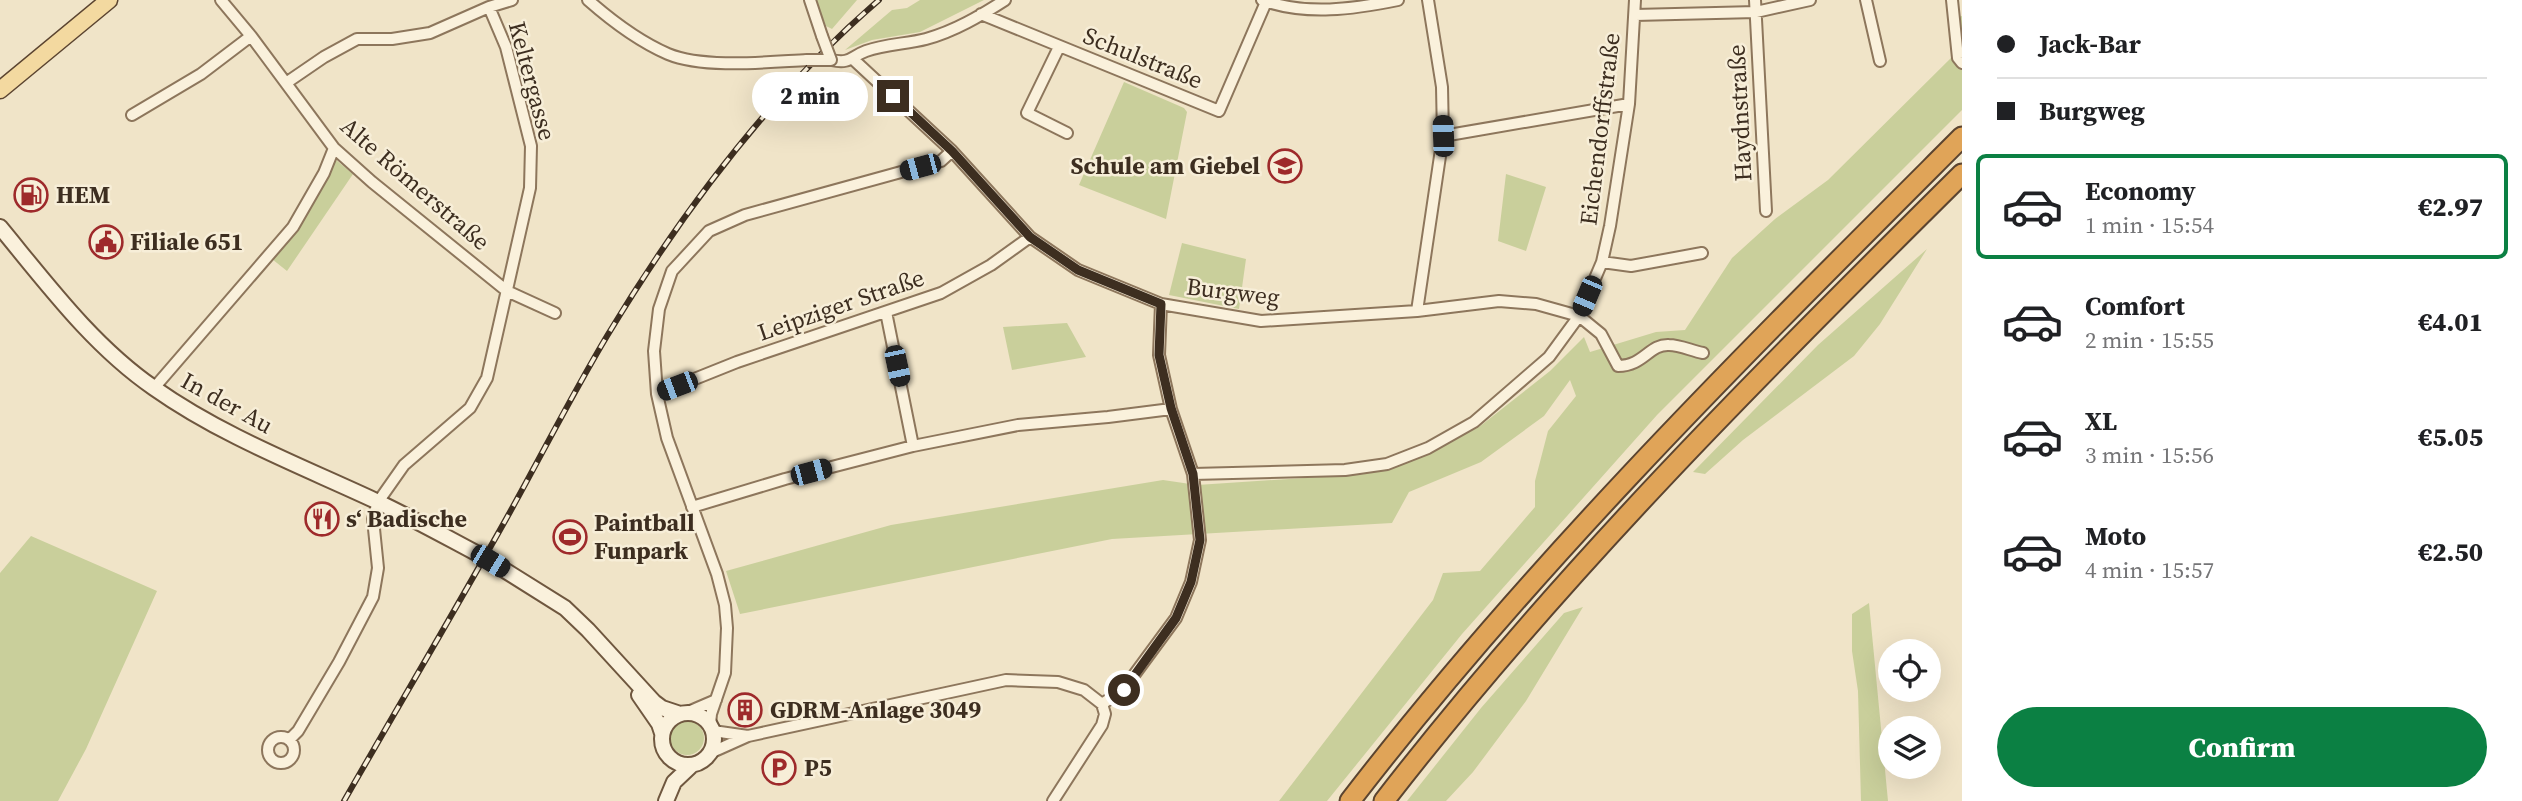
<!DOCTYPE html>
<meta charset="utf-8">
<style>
body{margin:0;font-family:"Source Serif 4",serif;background:#f2f2f2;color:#202124;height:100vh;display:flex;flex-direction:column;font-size:26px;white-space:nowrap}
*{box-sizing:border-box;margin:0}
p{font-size:23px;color:#757577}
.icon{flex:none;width:38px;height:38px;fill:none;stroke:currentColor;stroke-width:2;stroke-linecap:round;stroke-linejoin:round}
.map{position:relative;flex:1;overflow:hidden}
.details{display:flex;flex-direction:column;background:#fff;width:560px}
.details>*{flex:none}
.guide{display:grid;align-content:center;height:154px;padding:0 35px;background:#fff}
.fabs{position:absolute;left:1878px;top:639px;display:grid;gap:14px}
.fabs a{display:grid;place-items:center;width:63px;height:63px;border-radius:50%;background:#fff;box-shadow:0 7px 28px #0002;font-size:35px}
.end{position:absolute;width:32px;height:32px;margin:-16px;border:9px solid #3d2e20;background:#fff;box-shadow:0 0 0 4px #fff}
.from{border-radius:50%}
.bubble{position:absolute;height:49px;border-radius:24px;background:#fff;box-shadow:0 7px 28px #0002;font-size:23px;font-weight:800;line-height:49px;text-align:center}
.car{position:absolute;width:21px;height:42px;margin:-21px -10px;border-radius:9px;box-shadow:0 0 5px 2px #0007;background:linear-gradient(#222 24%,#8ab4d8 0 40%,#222 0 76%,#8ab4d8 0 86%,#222 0)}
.guide b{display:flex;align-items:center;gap:24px;height:66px;font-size:26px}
.guide b+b{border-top:2px solid #e0e0e0}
.guide i{width:18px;height:18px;background:#202124}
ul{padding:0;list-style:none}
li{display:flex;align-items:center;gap:21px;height:105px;margin:0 14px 10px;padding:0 21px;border:4px solid transparent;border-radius:10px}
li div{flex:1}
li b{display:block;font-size:26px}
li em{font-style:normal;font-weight:800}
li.on{border-color:#0b8043}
li>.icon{width:63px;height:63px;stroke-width:1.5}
.action{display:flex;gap:14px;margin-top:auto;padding:14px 35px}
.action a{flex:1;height:80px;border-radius:42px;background:#0b8043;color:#fff;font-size:28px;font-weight:800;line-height:80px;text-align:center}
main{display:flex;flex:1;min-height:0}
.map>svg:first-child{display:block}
.green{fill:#c9cf9b}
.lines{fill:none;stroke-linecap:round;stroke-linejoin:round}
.street-casing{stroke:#8d765c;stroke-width:14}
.secondary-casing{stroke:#6f573f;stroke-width:18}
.primary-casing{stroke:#5b4430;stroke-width:19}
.highway-casing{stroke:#5b4430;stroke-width:23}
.street{stroke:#faf1dc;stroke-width:10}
.secondary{stroke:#faf1dc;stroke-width:14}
.primary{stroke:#f3d9a0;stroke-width:16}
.highway{stroke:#e0a458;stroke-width:19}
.rail-casing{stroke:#3d2e20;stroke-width:6}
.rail{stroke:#f7eed8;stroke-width:3.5;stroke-dasharray:10;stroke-linecap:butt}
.street-bridge-casing{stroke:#8d765c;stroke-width:14;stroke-linecap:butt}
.street-bridge{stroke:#faf1dc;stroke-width:10}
.route{stroke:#3d2e20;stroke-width:9}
.labels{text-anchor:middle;stroke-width:5;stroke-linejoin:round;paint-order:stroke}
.street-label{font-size:24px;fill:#3d2e20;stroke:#f7eed8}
.poi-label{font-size:24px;font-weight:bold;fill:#3d2e20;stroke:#f7eed8;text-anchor:start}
</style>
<main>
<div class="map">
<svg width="1962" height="801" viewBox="0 0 1962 801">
<rect width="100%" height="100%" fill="#f0e4c8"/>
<path class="green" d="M816 0H857L832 29 826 26Z
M920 0H984L920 32 872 40 845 50 892 10 907 8Z
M1962 16V110L1657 415 1462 634 1327 801H1279L1433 600 1443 573 1480 571 1535 507V481L1548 431 1576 396 1570 380 1544 416 1481 462 1409 492 1392 523 1112 539 740 614 726 571 891 525 1163 480 1197 485 1365 474 1414 459 1479 427 1550 371 1584 337 1590 352 1656 332 1685 330 1732 258 1775 219 1828 180 1955 54 1958 17Z
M1124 82 1184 108 1187 112 1166 219 1079 185Z
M336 160 353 174 287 271 272 259Z
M1506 174 1546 187 1526 251 1498 241Z
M1182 243 1246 259 1239 309 1169 295Z
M1927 249 1880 324 1854 356 1743 440 1705 474 1693 472 1818 345Z
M1067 323 1086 357 1012 370 1003 327Z
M31 536 157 591 86 749 58 801H0V573Z
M1869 603 1888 801H1861L1858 691 1852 651V614Z
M1583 607 1526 701 1473 772 1446 801H1407L1481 708 1564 613Z
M670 738a17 17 0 1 1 34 0a17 17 0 1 1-34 0Z"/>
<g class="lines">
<defs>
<path id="street" d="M221 0 251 36 334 148 372 182 507 291 555 313
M588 0C613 22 638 41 668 54 704 69 768 62 807 60
M810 0 822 36
M1262 0C1306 16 1354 9 1398 0
M1755 0 1766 211
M1866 0 1880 61
M1952 0 1958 58 1962 63
M981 14 1219 111 1266 2
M1635 15 1756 12 1810 0
M1059 47 1027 113 1067 133
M831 60C851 64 850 57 866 51 885 44 907 44 926 39 955 31 980 16 1005 0
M854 60 952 151 1030 237 1078 270 1161 304 1261 321 1417 311 1499 301 1536 304 1579 316 1601 334 1618 366C1644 366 1649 344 1669 345 1680 345 1692 351 1703 353
M286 83 324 57 357 39H392L430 33 489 7 512 0
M132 115 201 74 251 36
M1443 136 1629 104
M1602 262 1631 266 1702 253
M1417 311 1443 136 1442 87 1428 0
M886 312 913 446
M154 388 293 227 324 173 334 148
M657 394 737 362 941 293 991 265 1030 237
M1193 474 1345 470 1387 464 1428 448 1474 422 1549 357 1579 316 1602 262 1610 226 1629 104 1635 0
M692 507 785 479 913 446 1018 425 1108 417 1171 409
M1102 704 1123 690 1176 618 1191 582 1200 540 1193 474 1171 409 1159 355 1161 304
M688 712 716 700
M710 725 711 714 725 673 727 628 725 605 717 574 667 438 657 394 654 351 659 309 672 271 709 231 745 215 941 161 952 151
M713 731 748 736
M268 750a13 13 0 1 1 26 0a13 13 0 1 1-26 0Z
M289 740 298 731 339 662 373 597 378 568 373 519 378 502 404 465 470 408 487 378 530 188 531 146 506 47 489 7
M710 753 748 736 1006 680 1058 682 1084 690 1102 704
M1053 801 1102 725 1105 714 1102 704"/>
<path id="secondary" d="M0 227C47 284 93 346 154 388 222 436 301 466 376 501 412 518 446 537 480 555
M490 561 565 608 588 630 654 702 662 708 680 714
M639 695 659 724 662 733
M662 739a26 26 0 1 1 52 0a26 26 0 1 1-52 0Z
M666 801 674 782 692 765"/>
<path id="primary" d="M0 90 109 0"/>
<path id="highway" d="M1350 801C1534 562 1750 349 1962 137
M1384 801C1558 576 1760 374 1962 174"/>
</defs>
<use href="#street" class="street-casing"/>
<use href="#secondary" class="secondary-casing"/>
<use href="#primary" class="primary-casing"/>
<use href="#highway" class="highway-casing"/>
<use href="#street" class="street"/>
<use href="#secondary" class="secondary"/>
<use href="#primary" class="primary"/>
<use href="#highway" class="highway"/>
<defs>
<path id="rail" d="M344 801C399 705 456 609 510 512 542 454 573 393 607 336 681 213 770 94 879 0"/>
</defs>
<use href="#rail" class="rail-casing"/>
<use href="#rail" class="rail"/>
<defs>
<path id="street-bridge" d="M807 60H831L822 36"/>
</defs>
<use href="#street-bridge" class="street-bridge-casing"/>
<use href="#street-bridge" class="street-bridge"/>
</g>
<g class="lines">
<path class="route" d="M893 96 952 151 1030 237 1078 270 1161 304 1159 355 1171 408 1193 474 1200 540 1191 582 1176 618 1124 690"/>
</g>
<defs>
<symbol id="school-ring" viewBox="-11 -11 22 22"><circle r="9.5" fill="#f7eed8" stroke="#9e2a2b" stroke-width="1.5"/><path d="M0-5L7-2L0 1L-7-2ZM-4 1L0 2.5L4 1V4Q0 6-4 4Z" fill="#9e2a2b"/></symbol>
<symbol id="fuel-ring" viewBox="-11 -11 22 22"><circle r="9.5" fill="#f7eed8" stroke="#9e2a2b" stroke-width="1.5"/><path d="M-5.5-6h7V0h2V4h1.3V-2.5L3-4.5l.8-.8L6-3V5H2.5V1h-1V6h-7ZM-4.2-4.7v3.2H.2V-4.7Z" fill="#9e2a2b"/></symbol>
<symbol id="civic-ring" viewBox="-11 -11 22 22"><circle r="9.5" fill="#f7eed8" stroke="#9e2a2b" stroke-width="1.5"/><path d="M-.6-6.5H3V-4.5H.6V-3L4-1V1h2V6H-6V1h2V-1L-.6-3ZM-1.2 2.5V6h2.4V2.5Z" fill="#9e2a2b"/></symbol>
<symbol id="restaurant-ring" viewBox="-11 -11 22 22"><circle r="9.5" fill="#f7eed8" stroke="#9e2a2b" stroke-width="1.5"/><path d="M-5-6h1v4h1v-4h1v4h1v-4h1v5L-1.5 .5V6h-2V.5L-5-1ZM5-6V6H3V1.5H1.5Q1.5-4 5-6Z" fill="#9e2a2b"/></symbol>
<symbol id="stadium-ring" viewBox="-11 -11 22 22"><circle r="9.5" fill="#f7eed8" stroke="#9e2a2b" stroke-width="1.5"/><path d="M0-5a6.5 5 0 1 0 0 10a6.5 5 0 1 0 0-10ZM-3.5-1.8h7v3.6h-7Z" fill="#9e2a2b"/></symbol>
<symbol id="building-ring" viewBox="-11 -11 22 22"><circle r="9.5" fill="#f7eed8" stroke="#9e2a2b" stroke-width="1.5"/><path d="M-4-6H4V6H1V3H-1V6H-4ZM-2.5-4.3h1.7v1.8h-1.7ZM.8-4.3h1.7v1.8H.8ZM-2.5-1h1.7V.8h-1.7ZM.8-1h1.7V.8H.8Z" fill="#9e2a2b"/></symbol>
<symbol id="parking-ring" viewBox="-11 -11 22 22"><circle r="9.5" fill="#f7eed8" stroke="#9e2a2b" stroke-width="1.5"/><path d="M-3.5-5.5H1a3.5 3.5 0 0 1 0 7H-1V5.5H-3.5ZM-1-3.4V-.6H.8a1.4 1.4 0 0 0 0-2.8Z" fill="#9e2a2b"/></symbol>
</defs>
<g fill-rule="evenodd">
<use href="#school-ring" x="1266" y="147" width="38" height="38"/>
<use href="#fuel-ring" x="12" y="176" width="38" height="38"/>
<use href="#civic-ring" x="87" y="223" width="38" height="38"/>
<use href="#restaurant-ring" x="303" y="500" width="38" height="38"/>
<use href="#stadium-ring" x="551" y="518" width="38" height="38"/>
<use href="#building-ring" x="726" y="691" width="38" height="38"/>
<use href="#parking-ring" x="760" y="749" width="38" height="38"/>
</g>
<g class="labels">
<g class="street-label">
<text transform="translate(1143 58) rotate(22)" y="8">Schulstraße</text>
<text transform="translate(532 81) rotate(75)" y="8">Keltergasse</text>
<text transform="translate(1740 113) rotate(-93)" y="8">Haydnstraße</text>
<text transform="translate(1600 129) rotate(-83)" y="8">Eichendorffstraße</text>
<text transform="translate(415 184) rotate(41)" y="8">Alte Römerstraße</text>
<text transform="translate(1233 292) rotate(7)" y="8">Burgweg</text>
<text transform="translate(841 305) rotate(-19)" y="8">Leipziger Straße</text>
<text transform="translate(227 403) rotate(29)" y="8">In der Au</text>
</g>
<g class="poi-label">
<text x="1260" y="174" text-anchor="end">Schule am Giebel</text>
<text x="56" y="203">HEM</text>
<text x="130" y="250">Filiale 651</text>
<text x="346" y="527">s‘ Badische</text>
<text x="594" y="531">Paintball<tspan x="594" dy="28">Funpark</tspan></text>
<text x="770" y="718">GDRM-Anlage 3049</text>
<text x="804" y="776">P5</text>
</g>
</g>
</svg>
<div class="fabs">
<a><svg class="icon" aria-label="locate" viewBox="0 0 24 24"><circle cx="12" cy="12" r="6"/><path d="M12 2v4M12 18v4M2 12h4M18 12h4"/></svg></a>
<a><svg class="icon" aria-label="layers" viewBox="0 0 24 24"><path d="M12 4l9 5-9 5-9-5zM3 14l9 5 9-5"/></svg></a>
</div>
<i class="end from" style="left:1124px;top:690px"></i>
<i class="end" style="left:893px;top:96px"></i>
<div class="bubble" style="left:752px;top:72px;width:116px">2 min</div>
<i class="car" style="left:1443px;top:136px;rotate:358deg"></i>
<i class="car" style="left:920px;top:167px;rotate:255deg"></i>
<i class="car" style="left:1587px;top:296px;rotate:203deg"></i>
<i class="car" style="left:897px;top:366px;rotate:168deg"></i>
<i class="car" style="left:677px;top:386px;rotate:249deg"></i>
<i class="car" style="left:811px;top:472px;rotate:75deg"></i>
<i class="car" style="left:490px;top:561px;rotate:121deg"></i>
</div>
<section class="details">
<div class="guide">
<b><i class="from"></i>Jack-Bar</b>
<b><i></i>Burgweg</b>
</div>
<ul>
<li class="on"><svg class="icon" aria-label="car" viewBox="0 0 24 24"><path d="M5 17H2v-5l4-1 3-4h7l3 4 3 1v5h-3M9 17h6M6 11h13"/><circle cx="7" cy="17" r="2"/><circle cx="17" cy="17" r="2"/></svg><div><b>Economy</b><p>1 min · 15:54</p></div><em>€2.97</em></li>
<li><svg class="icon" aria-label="car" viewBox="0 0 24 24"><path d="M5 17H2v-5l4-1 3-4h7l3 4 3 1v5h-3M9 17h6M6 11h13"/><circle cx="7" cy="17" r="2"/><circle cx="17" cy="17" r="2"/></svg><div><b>Comfort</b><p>2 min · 15:55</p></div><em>€4.01</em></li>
<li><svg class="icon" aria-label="car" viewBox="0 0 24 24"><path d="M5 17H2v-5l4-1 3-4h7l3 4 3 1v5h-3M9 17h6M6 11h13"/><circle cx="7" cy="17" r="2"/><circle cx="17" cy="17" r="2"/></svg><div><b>XL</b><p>3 min · 15:56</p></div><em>€5.05</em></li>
<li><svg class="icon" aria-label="car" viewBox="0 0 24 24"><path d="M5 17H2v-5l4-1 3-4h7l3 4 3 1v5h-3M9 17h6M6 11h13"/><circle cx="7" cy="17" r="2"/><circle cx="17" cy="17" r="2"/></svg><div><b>Moto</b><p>4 min · 15:57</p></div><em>€2.50</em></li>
</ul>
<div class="action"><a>Confirm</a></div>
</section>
</main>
